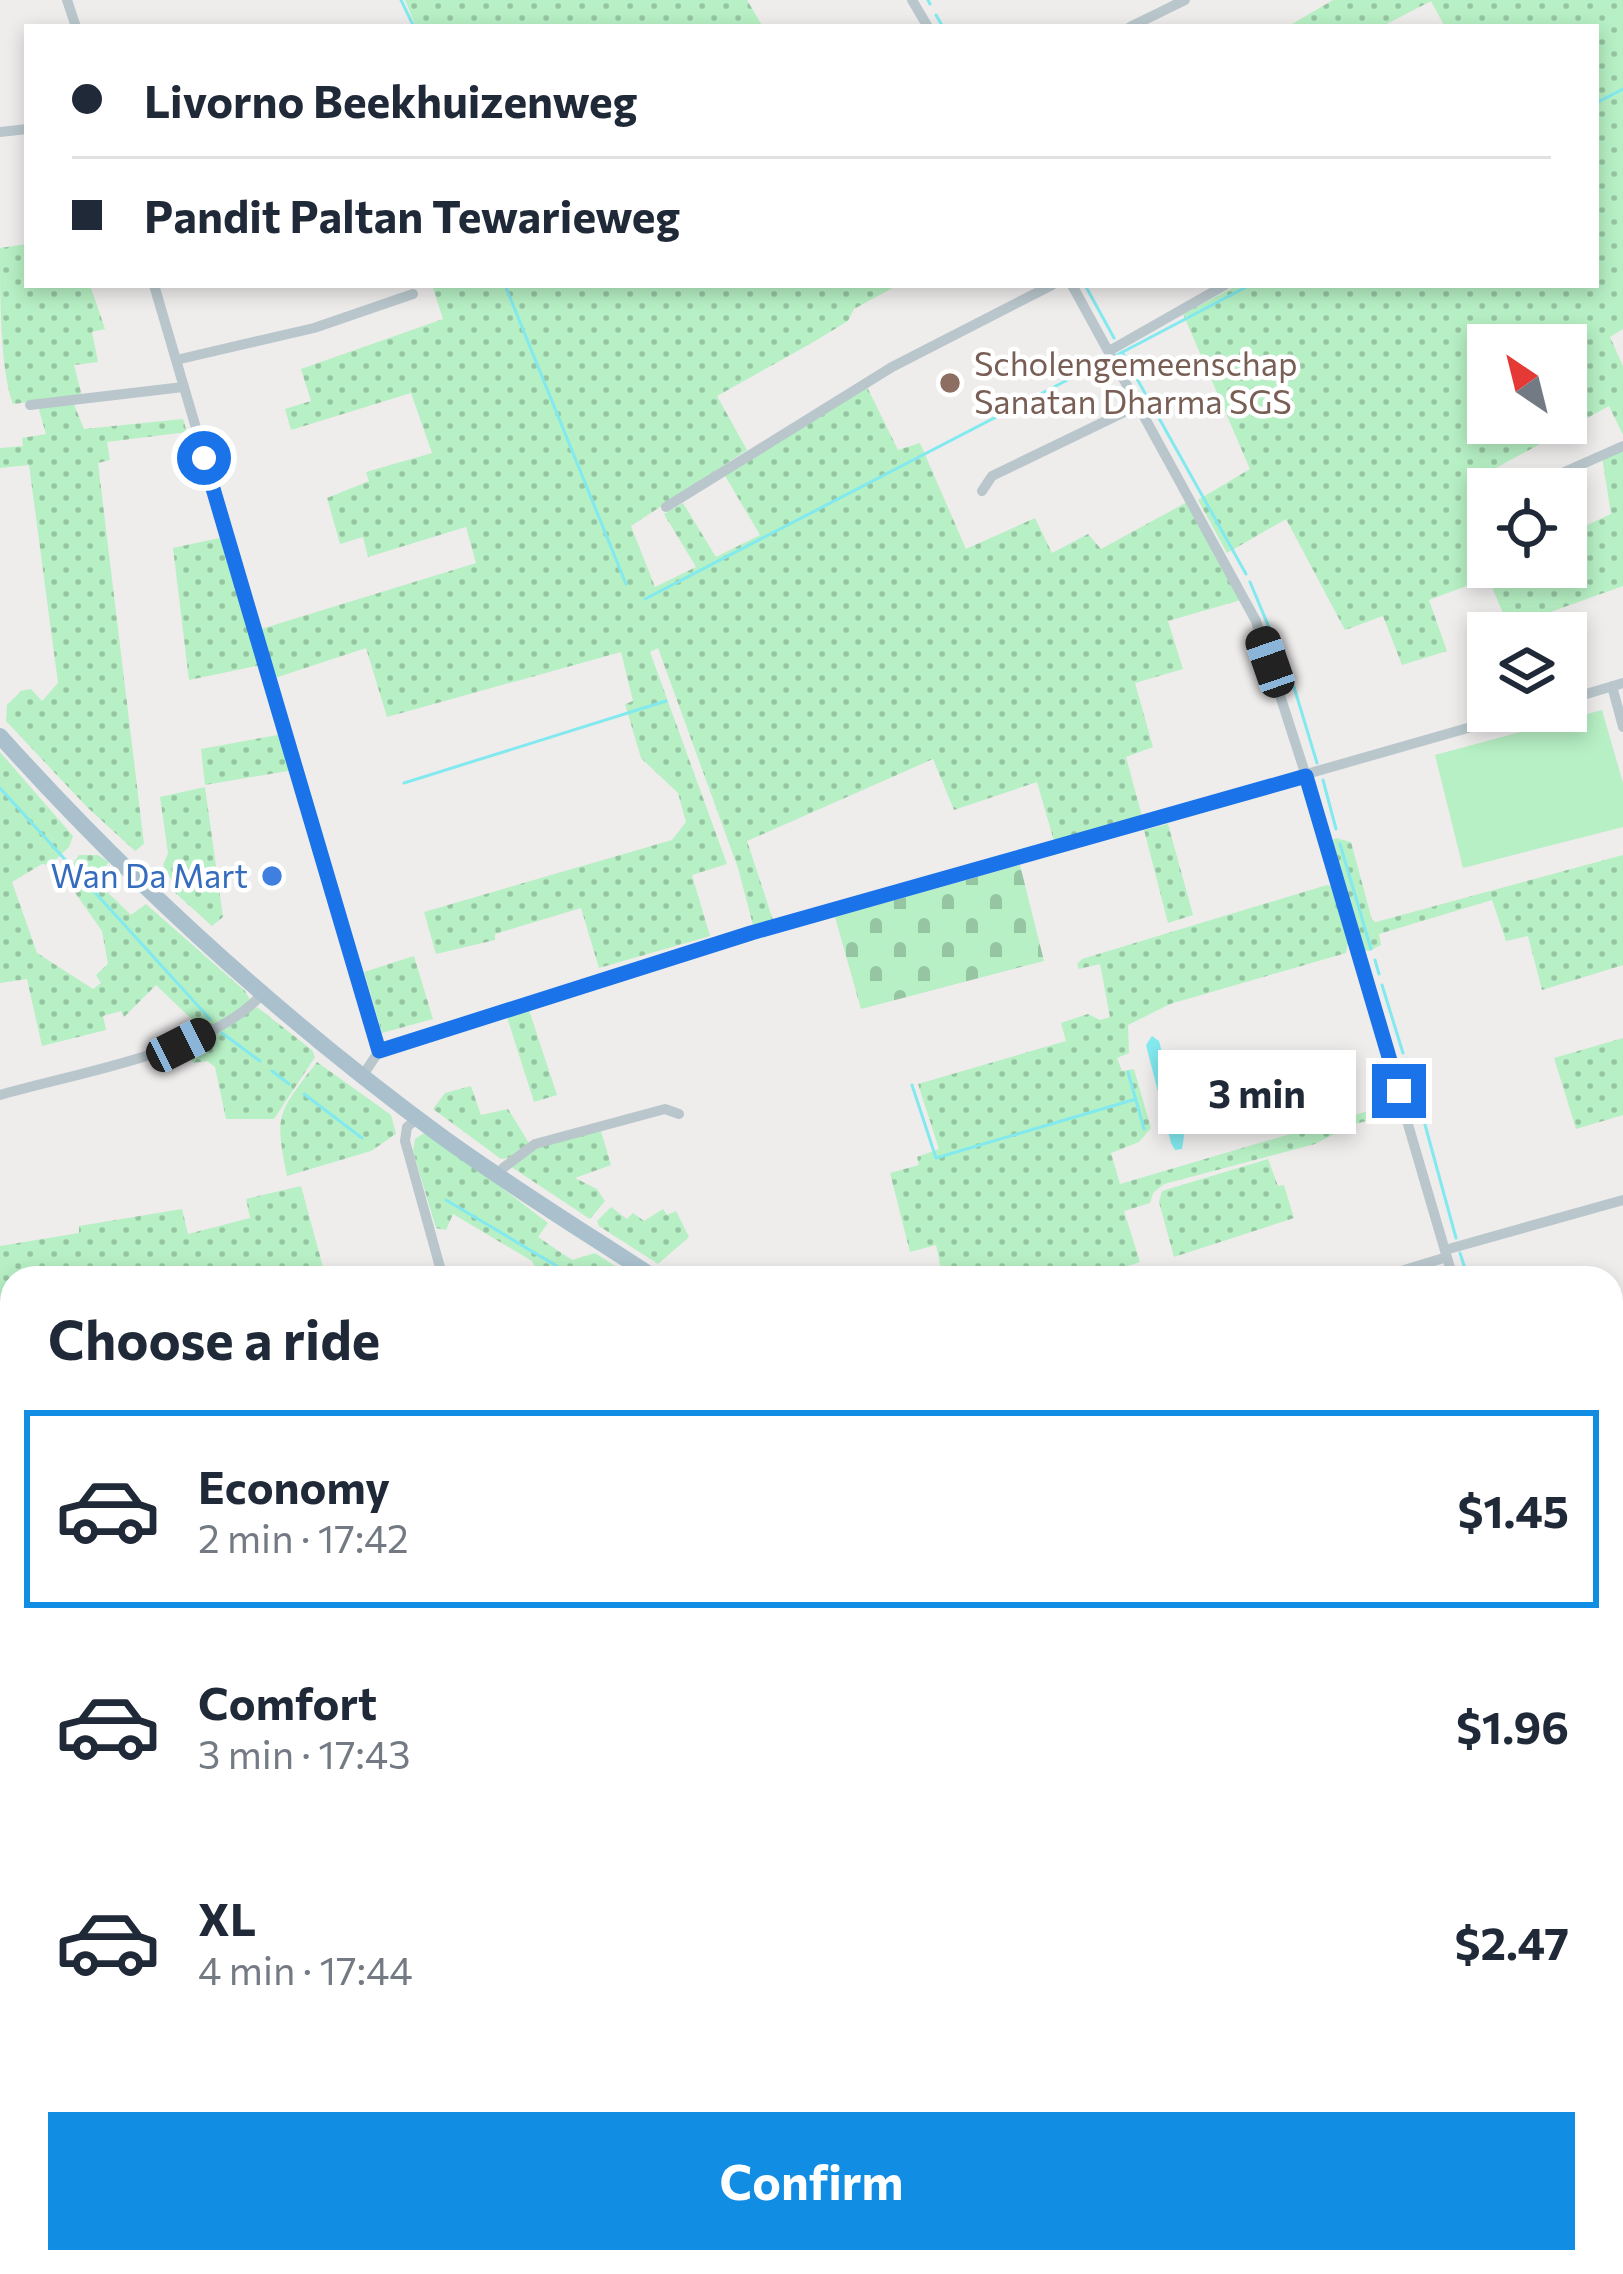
<!DOCTYPE html>
<meta charset="utf-8">
<style>
body{margin:0;font-family:Commissioner,sans-serif;background:#f6f6f7;color:#1f2937;height:100vh;display:flex;flex-direction:column;font-size:45px;white-space:nowrap}
*{box-sizing:border-box;margin:0}
p{font-size:39px;color:#747a83}
.icon{flex:none;width:66px;height:66px;fill:none;stroke:currentColor;stroke-width:2;stroke-linecap:round;stroke-linejoin:round}
.map{position:relative;flex:1;overflow:hidden}
.panel{position:absolute;left:0px;top:1266px;width:1623px;height:1008px;display:flex;flex-direction:column;background:#fff;border-radius:36px 36px 0 0;box-shadow:0 6px 18px #0003}
.panel>*{flex:none}
.guide{position:absolute;left:24px;top:24px;width:1575px;height:264px;border-radius:0px;box-shadow:0 6px 18px #0003;display:grid;align-content:center;height:264px;padding:0 48px;background:#fff}
.needle{width:78px;rotate:325deg}
.tools{position:absolute;left:1467px;top:324px;display:grid;gap:24px}
.tools a{display:grid;place-items:center;width:120px;height:120px;border-radius:0px;background:#fff;box-shadow:0 6px 18px #0003;font-size:60px}
.end{position:absolute;width:54px;height:54px;margin:-27px;border:15px solid #1a73e8;background:#fff;box-shadow:0 0 0 6px #fff}
.from{border-radius:50%}
.bubble{position:absolute;height:84px;border-radius:0px;background:#fff;box-shadow:0 6px 18px #0003;font-size:39px;font-weight:700;line-height:84px;text-align:center}
.car{position:absolute;width:36px;height:72px;margin:-36px -18px;border-radius:15px;box-shadow:0 0 9px 3px #0007;background:linear-gradient(#222 24%,#8ab4d8 0 40%,#222 0 76%,#8ab4d8 0 86%,#222 0)}
.guide b{display:flex;align-items:center;gap:42px;height:114px;font-size:45px}
.guide b+b{border-top:3px solid #e0e1e3}
.guide i{width:30px;height:30px;background:#1f2937}
ul{padding:0;list-style:none}
li{display:flex;align-items:center;gap:36px;height:198px;margin:0 24px 18px;padding:0 24px;border:6px solid transparent;border-radius:0px}
li div{flex:1}
li b{display:block;font-size:45px}
li em{font-style:normal;font-weight:700}
li.active{border-color:#118ee4}
li>.icon{width:108px;height:108px;stroke-width:1.5}
h2{padding:0 48px;font-size:54px;line-height:144px}
.action{display:flex;gap:24px;margin-top:auto;padding:24px 48px}
.action a{flex:1;height:138px;border-radius:0px;background:#118ee4;color:#fff;font-size:48px;font-weight:700;line-height:138px;text-align:center}
.map>svg:first-child{display:block}
.grass{fill:url(#grass-dots);fill-rule:evenodd}
.cemetery{fill:url(#cemetery-stones)}
.pitch{fill:#b7f0c4}
.water{fill:#82e9ef}
.lines{fill:none;stroke-linecap:round;stroke-linejoin:round}
.stream{stroke:#82e9ef;stroke-width:3}
.canal{stroke:#82e9ef;stroke-width:12}
.street{stroke:#b9c7cc;stroke-width:10}
.primary{stroke:#aac1cd;stroke-width:16}
.route{stroke:#1a73e8;stroke-width:15}
.education-dot{fill:#8d6e63;stroke:#fff;stroke-width:4.5}
.shop-dot{fill:#3f7fe0;stroke:#fff;stroke-width:4.5}
.labels{text-anchor:middle;stroke-width:9;stroke-linejoin:round;paint-order:stroke}
.education-label{font-size:33px;fill:#785e54;stroke:#fff;text-anchor:start}
.shop-label{font-size:33px;fill:#366cbe;stroke:#fff;text-anchor:end}
</style>
<div class="map">
<svg width="1623" height="2274" viewBox="0 0 1623 2274">
<defs>
<pattern id="grass-dots" width="8" height="8" patternUnits="userSpaceOnUse" patternTransform="scale(3)"><rect width="8" height="8" fill="#b7f0c4"/><path d="M2 2h.1M6 6h.1" fill="none" stroke="#96c5a2" stroke-width="1.8" stroke-linecap="round"/></pattern>
<pattern id="cemetery-stones" width="16" height="16" patternUnits="userSpaceOnUse" patternTransform="scale(3)"><rect width="16" height="16" fill="#b7f0c4"/><path d="M2 7V4a2 2 0 0 1 4 0v3zM10 15v-3a2 2 0 0 1 4 0v3z" fill="#96c5a2"/></pattern>
</defs>
<rect width="100%" height="100%" fill="#efecec"/>
<path class="grass" d="M405 0H747L763 27H416Z
M1333 0H1623V329L1610 337 1623 366V435L1609 406 1467 484 1477 505 1488 502V567H1566V535L1611 514 1602 457 1623 448V586L1509 627 1488 578 1429 600 1447 651 1402 665 1383 616 1345 630 1286 519 1227 553 1198 500 1250 469 1183 314 1238 285H1596V27H1445L1431 1 1381 27H1287ZM1488 345H1566V423H1488Z
M27 244V285H90L105 329 92 332 98 362 74 365 82 396 13 404C0 370 0 292 0 248Z
M432 285H898L854 309 848 321 810 344 717 396 747 450 631 526 655 587 696 567 664 514 683 503 716 557 760 535 724 474 867 387 898 450 920 443 966 549 1035 518 1052 553 1088 534 1101 549 1187 502 1241 600 1168 621 1183 669 1135 683 1153 747 1126 757 1142 816 1054 841 1037 782 954 810 933 759 747 841 773 920 753 925 738 868 658 648 650 652 727 864 692 875 710 936 599 968 581 908 495 934V940L436 954 424 912 672 840 686 822 678 793 641 758 625 704 633 701 621 652 387 717 366 648 275 678 261 629 476 563 466 527 368 557 363 537 340 544 327 498 369 481 366 472 432 453 411 393 291 430 285 409 311 401 301 369 443 319Z
M73 402 84 429 183 419 187 432 107 442 110 460 98 463 144 844 135 851 87 807 6 721 7 705 21 691 31 689 42 701 58 683 29 465 0 468V448L23 446 22 438 46 434 39 410 43 405Z
M224 537 261 665 189 680 173 548Z
M283 734 293 770 205 785 201 749Z
M0 752 73 836 69 847 50 865 42 864 12 882 37 953 93 989 101 983 96 975 108 964 102 931 64 877 79 855H98L109 862 95 880 131 915 146 904 245 991 250 1000 247 1005 204 1031 156 985 124 1017 121 1011 103 1016 106 1030 42 1046 27 979 0 983Z
M205 787 223 917 212 926 171 889 172 881 163 865 168 853 160 797Z
M1168 824 1193 915 1168 923 1144 830Z
M1336 838 1351 842 1372 920 1376 922 1623 855V965L1542 990 1528 936 1506 941 1492 900 1379 934 1381 945 1369 951 1362 950 1332 850 1331 841Z
M1327 885 1332 886 1348 943 1346 953 1170 1004 1128 1025 1129 1053 1117 1058 1122 1071 1134 1069 1151 1128 1139 1142 1111 1153 1120 1184 1392 1104 1397 1103 1401 1111 1352 1125 1315 1144 1164 1184 1153 1193 1150 1203 1124 1211 1140 1262 1091 1278H943L936 1245 910 1252 890 1173 919 1165 917 1157 939 1149 918 1084 1066 1041 1061 1023 1088 1014 1100 1020 1110 1017 1100 964 1079 969 1077 964 1082 959Z
M414 956 433 1019 382 1033 364 972Z
M257 1007 312 1050 315 1057 274 1119H226L215 1067 207 1061 193 1063 187 1048Z
M528 1007 557 1095 534 1102 506 1014Z
M1623 1038V1115L1576 1129 1554 1058Z
M317 1062 391 1115 396 1134 371 1151 287 1176C274 1113 278 1113 317 1062Z
M471 1086 481 1115 508 1109 529 1143 508 1158 501 1159 433 1109 445 1093Z
M427 1131 548 1223 538 1237 572 1260 595 1253 626 1273V1278H540L532 1261 453 1214 446 1230 436 1228 413 1151 415 1139Z
M601 1131 611 1165 575 1178 597 1189 605 1201 590 1219 510 1166 527 1149Z
M1268 1159 1278 1186 1284 1185 1294 1218 1174 1257 1159 1202 1162 1191Z
M301 1186 326 1278H12V1413L0 1416V1246L79 1233V1226L182 1209 188 1234 250 1218 246 1199Z
M611 1207 627 1219 633 1213 644 1221 663 1209 667 1215 676 1211 689 1237 658 1264 599 1226 597 1221Z
M12 1876V2107L0 2110V1879Z
M97 2262H528L531 2274H98Z
M732 2262H1168L1127 2274H736Z
M1228 2262H1594L1554 2274H1202L1228 2266Z"/>
<path class="cemetery" d="M1020 865 1044 961 861 1009 835 917Z"/>
<path class="pitch" d="M1602 710 1623 783V827L1463 868 1435 755Z"/>
<path class="water" d="M1152 1036 1159 1041 1184 1136 1182 1149 1175 1150 1171 1143 1146 1045Z"/>
<g class="lines">
<path class="stream" d="M401 0 414 27
M928 0 930 4
M936 15 943 27
M1596 103 1623 89
M505 285 626 584
M1085 285 1114 338
M1122 352 1246 574
M1117 355 1250 285
M1250 582 1294 687 1317 763
M645 599 1106 360
M1323 780 1336 829
M404 783 666 701
M0 788 210 1019
M1340 844 1371 949
M1375 960 1379 974
M1382 985 1403 1053
M222 1033 260 1061
M1406 1059 1422 1113
M272 1071 289 1084
M1128 1072 1144 1129
M912 1085 936 1158 1136 1099
M304 1094 362 1138
M1424 1121 1456 1238
M446 1200 577 1278
M1460 1253 1468 1278
M1611 1679 1623 1684
M1611 2077 1623 2073
M930 2274 971 2262"/>
<path class="canal" d="M94 2262 95 2274"/>
<path class="street" d="M67 0 76 27
M912 0 928 27
M1130 27 1185 0
M0 132 27 129
M154 285 379 1051 363 1075
M1072 285 1256 621 1306 776 1453 1278
M1109 351 1225 285
M176 360 314 328 413 294
M30 405 183 387
M1526 489 1623 446
M982 491 992 476 1139 405
M666 507 892 367 1052 285
M1612 686 1623 727
M1566 700 1623 683
M379 1051 751 933 1527 711
M0 1095C74 1073 213 1052 263 993
M418 1118 407 1127 405 1141 443 1278
M503 1168 535 1144 665 1109 679 1114
M1445 1250 1623 1200
M1378 1278 1447 1257
M1611 1382 1623 1379
M0 1498 12 1495
M0 1521 12 1616
M1611 1811 1623 1855
M1611 2065 1623 2061
M1611 2093 1623 2089
M0 2117 12 2114
M727 2262 731 2274
M17 2274 63 2266"/>
<path class="primary" d="M0 736C132 883 282 1019 441 1136 510 1186 583 1231 655 1278
M1611 1709 1623 1714"/>
</g>
<g class="lines">
<path class="route" d="M204 458 379 1051 751 933 1306 776 1399 1091"/>
</g>
<circle class="education-dot" cx="950" cy="383" r="12"/>
<circle class="shop-dot" cx="272" cy="876" r="12"/>
<g class="labels">
<g class="education-label">
<text x="974" y="376">Scholengemeenschap<tspan x="974" dy="38">Sanatan Dharma SGS</tspan></text>
</g>
<g class="shop-label">
<text x="248" y="888">Wan Da Mart</text>
</g>
</g>
</svg>
<div class="tools">
<a><svg class="needle" viewBox="-14 -14 28 28"><path d="M0-13l5 13h-10z" fill="#e53935"/><path d="M0 13l5-13h-10z" fill="#747a83"/></svg></a>
<a><svg class="icon" aria-label="locate" viewBox="0 0 24 24"><circle cx="12" cy="12" r="6"/><path d="M12 2v4M12 18v4M2 12h4M18 12h4"/></svg></a>
<a><svg class="icon" aria-label="layers" viewBox="0 0 24 24"><path d="M12 4l9 5-9 5-9-5zM3 14l9 5 9-5"/></svg></a>
</div>
<i class="end from" style="left:204px;top:458px"></i>
<i class="end" style="left:1399px;top:1091px"></i>
<div class="bubble" style="left:1158px;top:1050px;width:198px">3 min</div>
<i class="car" style="left:1270px;top:662px;rotate:341deg"></i>
<i class="car" style="left:181px;top:1045px;rotate:63deg"></i>
<div class="guide">
<b><i class="from"></i>Livorno Beekhuizenweg</b>
<b><i></i>Pandit Paltan Tewarieweg</b>
</div>
<section class="panel">
<h2>Choose a ride</h2>
<ul>
<li class="active"><svg class="icon" aria-label="car" viewBox="0 0 24 24"><path d="M5 17H2v-5l4-1 3-4h7l3 4 3 1v5h-3M9 17h6M6 11h13"/><circle cx="7" cy="17" r="2"/><circle cx="17" cy="17" r="2"/></svg><div><b>Economy</b><p>2 min · 17:42</p></div><em>$1.45</em></li>
<li><svg class="icon" aria-label="car" viewBox="0 0 24 24"><path d="M5 17H2v-5l4-1 3-4h7l3 4 3 1v5h-3M9 17h6M6 11h13"/><circle cx="7" cy="17" r="2"/><circle cx="17" cy="17" r="2"/></svg><div><b>Comfort</b><p>3 min · 17:43</p></div><em>$1.96</em></li>
<li><svg class="icon" aria-label="car" viewBox="0 0 24 24"><path d="M5 17H2v-5l4-1 3-4h7l3 4 3 1v5h-3M9 17h6M6 11h13"/><circle cx="7" cy="17" r="2"/><circle cx="17" cy="17" r="2"/></svg><div><b>XL</b><p>4 min · 17:44</p></div><em>$2.47</em></li>
</ul>
<div class="action"><a>Confirm</a></div>
</section>
</div>
